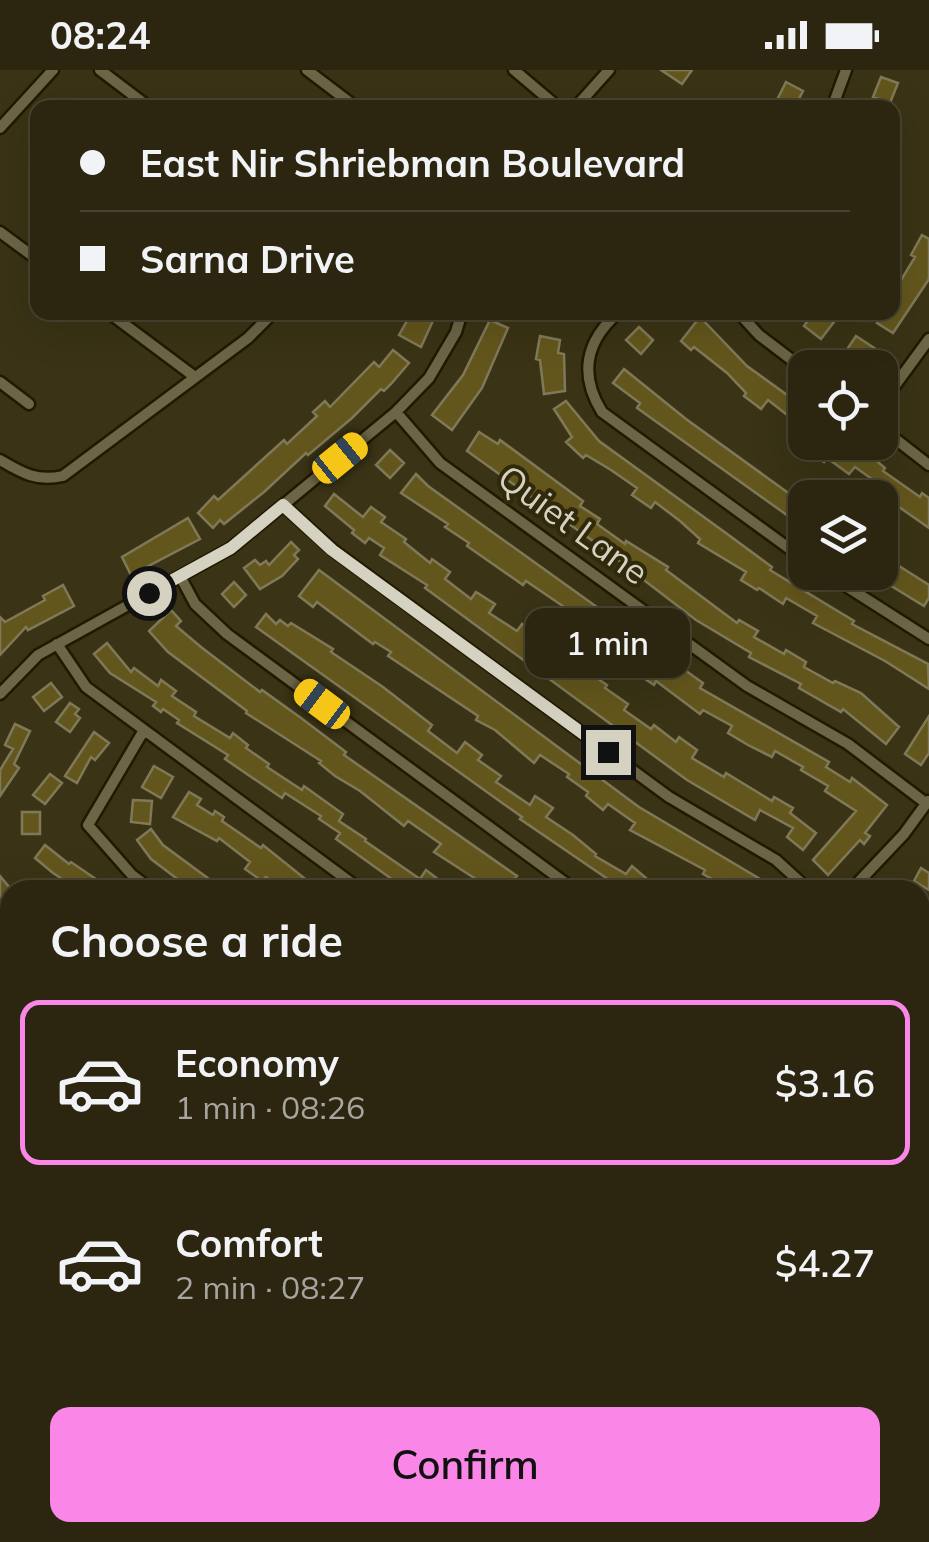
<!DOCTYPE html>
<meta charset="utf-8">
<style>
body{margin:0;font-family:Mulish,sans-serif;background:#342e19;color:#f1f3f6;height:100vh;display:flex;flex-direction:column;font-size:38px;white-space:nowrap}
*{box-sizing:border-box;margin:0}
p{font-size:32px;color:#a6a59f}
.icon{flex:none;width:55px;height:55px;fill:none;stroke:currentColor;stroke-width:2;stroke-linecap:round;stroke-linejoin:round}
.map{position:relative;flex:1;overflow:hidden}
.drawer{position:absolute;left:0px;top:810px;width:930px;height:662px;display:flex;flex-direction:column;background:#2c2610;border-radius:30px 30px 0 0;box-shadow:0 10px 40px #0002,0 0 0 2px #484330}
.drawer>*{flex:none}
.hud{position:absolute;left:30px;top:30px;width:870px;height:220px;border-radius:20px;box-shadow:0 10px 40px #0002,0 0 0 2px #484330;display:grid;align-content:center;height:220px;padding:0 50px;background:#2c2610}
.controls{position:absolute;left:788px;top:280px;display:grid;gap:20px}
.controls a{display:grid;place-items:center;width:110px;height:110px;border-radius:20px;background:#2c2610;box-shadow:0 10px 40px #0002,0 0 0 2px #484330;font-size:50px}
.end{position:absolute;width:45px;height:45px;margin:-22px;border:12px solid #d6d2c2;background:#111;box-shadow:0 0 0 5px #111}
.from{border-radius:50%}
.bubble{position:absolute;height:70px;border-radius:20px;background:#2c2610;box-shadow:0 10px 40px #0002,0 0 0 2px #484330;font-size:32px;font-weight:600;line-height:70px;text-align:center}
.car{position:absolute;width:30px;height:60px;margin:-30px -15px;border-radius:12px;box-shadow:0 0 8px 2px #0007;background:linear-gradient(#f5c518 24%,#345 0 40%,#f5c518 0 76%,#345 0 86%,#f5c518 0)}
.hud b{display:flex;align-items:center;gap:35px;height:95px;font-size:38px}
.hud b+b{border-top:2px solid #484330}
.hud i{width:25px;height:25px;background:#f1f3f6}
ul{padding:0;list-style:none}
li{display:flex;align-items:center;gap:30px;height:165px;margin:0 20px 15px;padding:0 30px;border:5px solid transparent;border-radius:20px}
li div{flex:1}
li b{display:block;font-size:38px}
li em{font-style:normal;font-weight:600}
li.active{border-color:#fa87e7}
li>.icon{width:90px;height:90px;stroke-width:1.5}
h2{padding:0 50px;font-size:45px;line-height:120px}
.button{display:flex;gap:20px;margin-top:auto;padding:20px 50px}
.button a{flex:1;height:115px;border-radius:20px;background:#fa87e7;color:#111;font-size:40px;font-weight:600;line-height:115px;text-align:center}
.status{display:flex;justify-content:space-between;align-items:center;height:70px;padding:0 50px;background:#2c2610;direction:ltr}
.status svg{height:28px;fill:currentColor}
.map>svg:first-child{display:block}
.building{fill:#63561c;stroke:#807959;stroke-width:2.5}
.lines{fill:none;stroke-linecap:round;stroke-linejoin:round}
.minor-casing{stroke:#211a00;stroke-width:15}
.minor{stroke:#6c6546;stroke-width:10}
.route{stroke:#d6d2c2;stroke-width:12}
.labels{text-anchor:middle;stroke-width:8;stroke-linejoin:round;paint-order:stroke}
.street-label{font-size:35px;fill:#d6d2c2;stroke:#30290b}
</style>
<div class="status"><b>08:24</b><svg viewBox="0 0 49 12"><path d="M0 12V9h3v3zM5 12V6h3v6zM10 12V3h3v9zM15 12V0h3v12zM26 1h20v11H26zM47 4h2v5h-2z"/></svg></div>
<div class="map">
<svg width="929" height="1472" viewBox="0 0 929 1472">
<rect width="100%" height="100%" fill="#3a3315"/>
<path class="building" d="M661 0H692L682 14Z
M881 7 898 13 890 33 873 27Z
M786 12 803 21 794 38 776 32Z
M922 165 929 169V209L893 263 877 253 883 242H892V225L915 187 911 185Z
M412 242H437L421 277 399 265Z
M814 242H821L834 252 821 269 804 256Z
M700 247 747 296 805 338V359L768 330 761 339 744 326 746 323 727 303 694 277 691 280 681 271Z
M490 250 508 258 482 318 452 360 432 345 463 305Z
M639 257 653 270 641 284 626 270Z
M540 266 560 270 558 283 564 284 565 321 544 324 540 290 536 289Z
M856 266 879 281 868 298H858L842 287Z
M393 280 409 293 391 314 384 321 381 319 352 348 308 385 306 383 264 422 224 454 220 450 213 458 198 443 214 426 218 430 284 370 287 374 317 346 313 342 325 331 330 337 374 292 379 297Z
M624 299 686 349 805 435V458L637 338 640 333 613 313Z
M566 331 599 371 730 466 772 497 770 500 854 551 852 554 928 594 929 619 885 591 813 553 817 546 786 528 783 534 759 518 757 520 741 510 746 502 698 473 700 469 680 451 655 432 651 438 632 425 637 418 611 400 586 385 583 388 566 372 572 367 554 339Z
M479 362 498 374 500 370 583 431 580 436 600 449 597 454 625 474 626 471 668 497 666 500 737 553 739 550 758 561 754 567 784 584 786 580 806 592 804 597 833 613 835 611 861 623 899 657 886 674 843 639 841 642 799 618 801 614 749 587 751 583 696 550 593 471 467 381Z
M812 372H854L885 398 883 401 920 427 922 423 929 428V458L879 423 883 417 855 397 849 404 827 388 824 392 807 381Z
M390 380 404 393 390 408 376 395Z
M416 404 428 416 703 613 700 618 829 692 826 697 850 712 852 708 887 735 865 763 870 766 864 774 860 770 828 805 813 790 856 741 825 721 828 716 801 700 803 697 775 681 772 687 748 675 728 663 732 656 703 640 700 644 656 611 654 615 636 603 643 592 616 573 592 560 584 571 572 563 576 558 570 554 576 545 526 511 523 515 467 476 469 473 445 457 448 454 401 423Z
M334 424 363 447 371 437 385 447 381 452 406 469 404 472 430 493 432 489 450 502 445 509 471 529 476 522 495 534 489 543 517 561 522 554 540 568 533 576 561 594 566 587 607 615 605 618 628 634 624 640 651 659 654 655 676 672 679 667 697 680 692 688 724 707 726 703 772 731 774 727 793 738 790 743 816 763 803 780 787 767 793 758 760 740 755 750 687 710 425 518 427 515 380 485 384 478 369 468 365 473 352 463 354 460 325 436Z
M188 448 200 469 131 505 122 487Z
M291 472 299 480 294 485 298 489 282 506 260 519 244 498 255 490 260 495 266 491 269 495Z
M880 484 929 515V528L924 536 880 509Z
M319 500 639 737 760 809 754 820H745L726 809 723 815 703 804 705 800 630 760 635 753 608 734 603 740 586 726 588 722 567 707 569 704 540 685 534 693 495 660 476 650 478 646 388 586 391 582 375 572 373 574 317 532 313 537 299 526Z
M234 512 246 525 234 537 222 524Z
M63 515 74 536 28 560 26 557 0 585V547L5 552 45 530 43 526Z
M171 540 181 551 176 556 201 577 260 622 262 620 301 648 346 682 344 685 517 806 515 808 531 820H482L485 815 434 782 441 774 408 751 404 756 360 721 335 706 319 693 321 691 246 643 247 641 168 582 149 561Z
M266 544 276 554 280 550 288 556 291 553 333 579 331 582 383 617 432 655 428 661 457 683 465 672 482 685 478 690 501 706 496 712 530 735 535 726 553 738 546 747 573 765 596 784 595 786 626 804 632 796 660 820H615L618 816 520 749 522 747 256 557Z
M107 573 131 602 134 598 158 616 161 610 176 621 172 626 196 642 194 646 230 668 233 663 248 675 246 678 269 694 267 697 302 720 304 716 343 744 339 751 366 769 365 771 420 809 426 800 443 813 438 820H407L336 769 340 763 319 749 321 746 285 723 282 728 225 689 228 685 177 653 179 650 163 639 161 642 153 636 156 632 110 603 94 584Z
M51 613 62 627 44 641 33 627Z
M70 633 79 639 75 644 80 648 70 662 56 652Z
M929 646V683L921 695 905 684Z
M15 654 30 661 14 694 19 698 0 726V700L13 679 5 675Z
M94 662 109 673 95 690 91 687 77 713 65 706Z
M154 696 173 707 161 728 142 717Z
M50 704 62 713 45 734 33 725Z
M189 722 201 729 197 735 213 745 215 741 224 747 222 751 261 778 263 775 319 820H283L266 807 262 811 245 799 250 792 219 768 217 771 173 747Z
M133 730 152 731 150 754 131 752Z
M22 742H40V764H22Z
M151 759 163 775 224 820H192L151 789 137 770Z
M45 775 69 794 71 792 112 820H79L53 803 35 788Z
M921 798 929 803V820L914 811Z
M0 806 10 818V844L0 836Z
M10 968V1001L0 1017V983Z
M929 997V1023L920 1025V1000Z
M10 1061V1093L0 1111V1077Z
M920 1077H923L929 1099V1112L920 1114Z
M929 1168V1212L926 1213 920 1191V1171Z
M920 1267 929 1289V1297L920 1300Z
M929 1440V1468L920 1471V1442Z
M217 1462 220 1472H190V1469Z
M342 1462H393L387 1472H358Z
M540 1462H561L552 1472H531Z
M597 1462H640L629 1472H588Z
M871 1462H895L898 1472H874Z"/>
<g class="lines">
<defs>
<path id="minor" d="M100 0 150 38
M307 0 357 38
M514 0 559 38
M575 38 609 0
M832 38 846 0
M0 58 53 0
M0 162 38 190
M108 242 195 307
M619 242C585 271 579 305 602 342L805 490
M738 242 759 265 805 300
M0 312 29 334
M880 336 929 269
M396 342 440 393 747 616 848 674 927 734
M880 357 929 395
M0 390C22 403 37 412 63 406L248 268 274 242
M283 435 333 480 669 727 776 790 809 820
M824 502 929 569
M180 506 195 534 227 564 575 820
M57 574 86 617 361 820
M0 624 38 585 231 478 396 342 429 308 456 262 462 242
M144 660 88 755 132 805 152 820
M851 820 904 764 928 731
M0 870 10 879
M0 934 10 919
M920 1056 929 1054
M0 1168 10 1147
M920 1236 929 1233
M920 1406 929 1404
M0 1441 3 1472
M130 1462 131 1472
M285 1462 303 1472
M789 1462 792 1472
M473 1472 481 1462
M684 1472 702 1462"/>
</defs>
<use href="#minor" class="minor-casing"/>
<use href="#minor" class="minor"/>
</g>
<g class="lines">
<path class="route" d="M149 523 231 478 283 435 332 480 608 682"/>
</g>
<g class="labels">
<g class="street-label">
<text transform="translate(573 455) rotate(36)" y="12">Quiet Lane</text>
</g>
</g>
</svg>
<div class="controls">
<a><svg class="icon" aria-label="locate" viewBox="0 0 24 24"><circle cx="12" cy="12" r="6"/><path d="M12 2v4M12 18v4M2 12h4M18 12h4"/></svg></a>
<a><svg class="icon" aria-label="layers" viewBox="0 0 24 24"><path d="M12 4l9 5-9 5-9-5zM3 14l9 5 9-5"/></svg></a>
</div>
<i class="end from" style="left:149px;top:523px"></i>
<i class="end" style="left:608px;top:682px"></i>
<div class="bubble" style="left:525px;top:538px;width:165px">1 min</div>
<i class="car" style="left:340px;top:388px;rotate:51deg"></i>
<i class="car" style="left:322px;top:634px;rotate:307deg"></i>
<div class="hud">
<b><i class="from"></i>East Nir Shriebman Boulevard</b>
<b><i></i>Sarna Drive</b>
</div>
<section class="drawer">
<h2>Choose a ride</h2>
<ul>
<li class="active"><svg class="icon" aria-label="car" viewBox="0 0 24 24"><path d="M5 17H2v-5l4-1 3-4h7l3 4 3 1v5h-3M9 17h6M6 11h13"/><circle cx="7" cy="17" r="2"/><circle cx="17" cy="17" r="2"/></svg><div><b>Economy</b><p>1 min · 08:26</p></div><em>$3.16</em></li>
<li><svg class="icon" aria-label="car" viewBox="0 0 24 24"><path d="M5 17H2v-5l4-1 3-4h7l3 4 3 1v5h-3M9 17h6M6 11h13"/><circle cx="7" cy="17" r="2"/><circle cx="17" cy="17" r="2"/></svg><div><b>Comfort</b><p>2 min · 08:27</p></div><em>$4.27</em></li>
</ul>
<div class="button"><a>Confirm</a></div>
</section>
</div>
